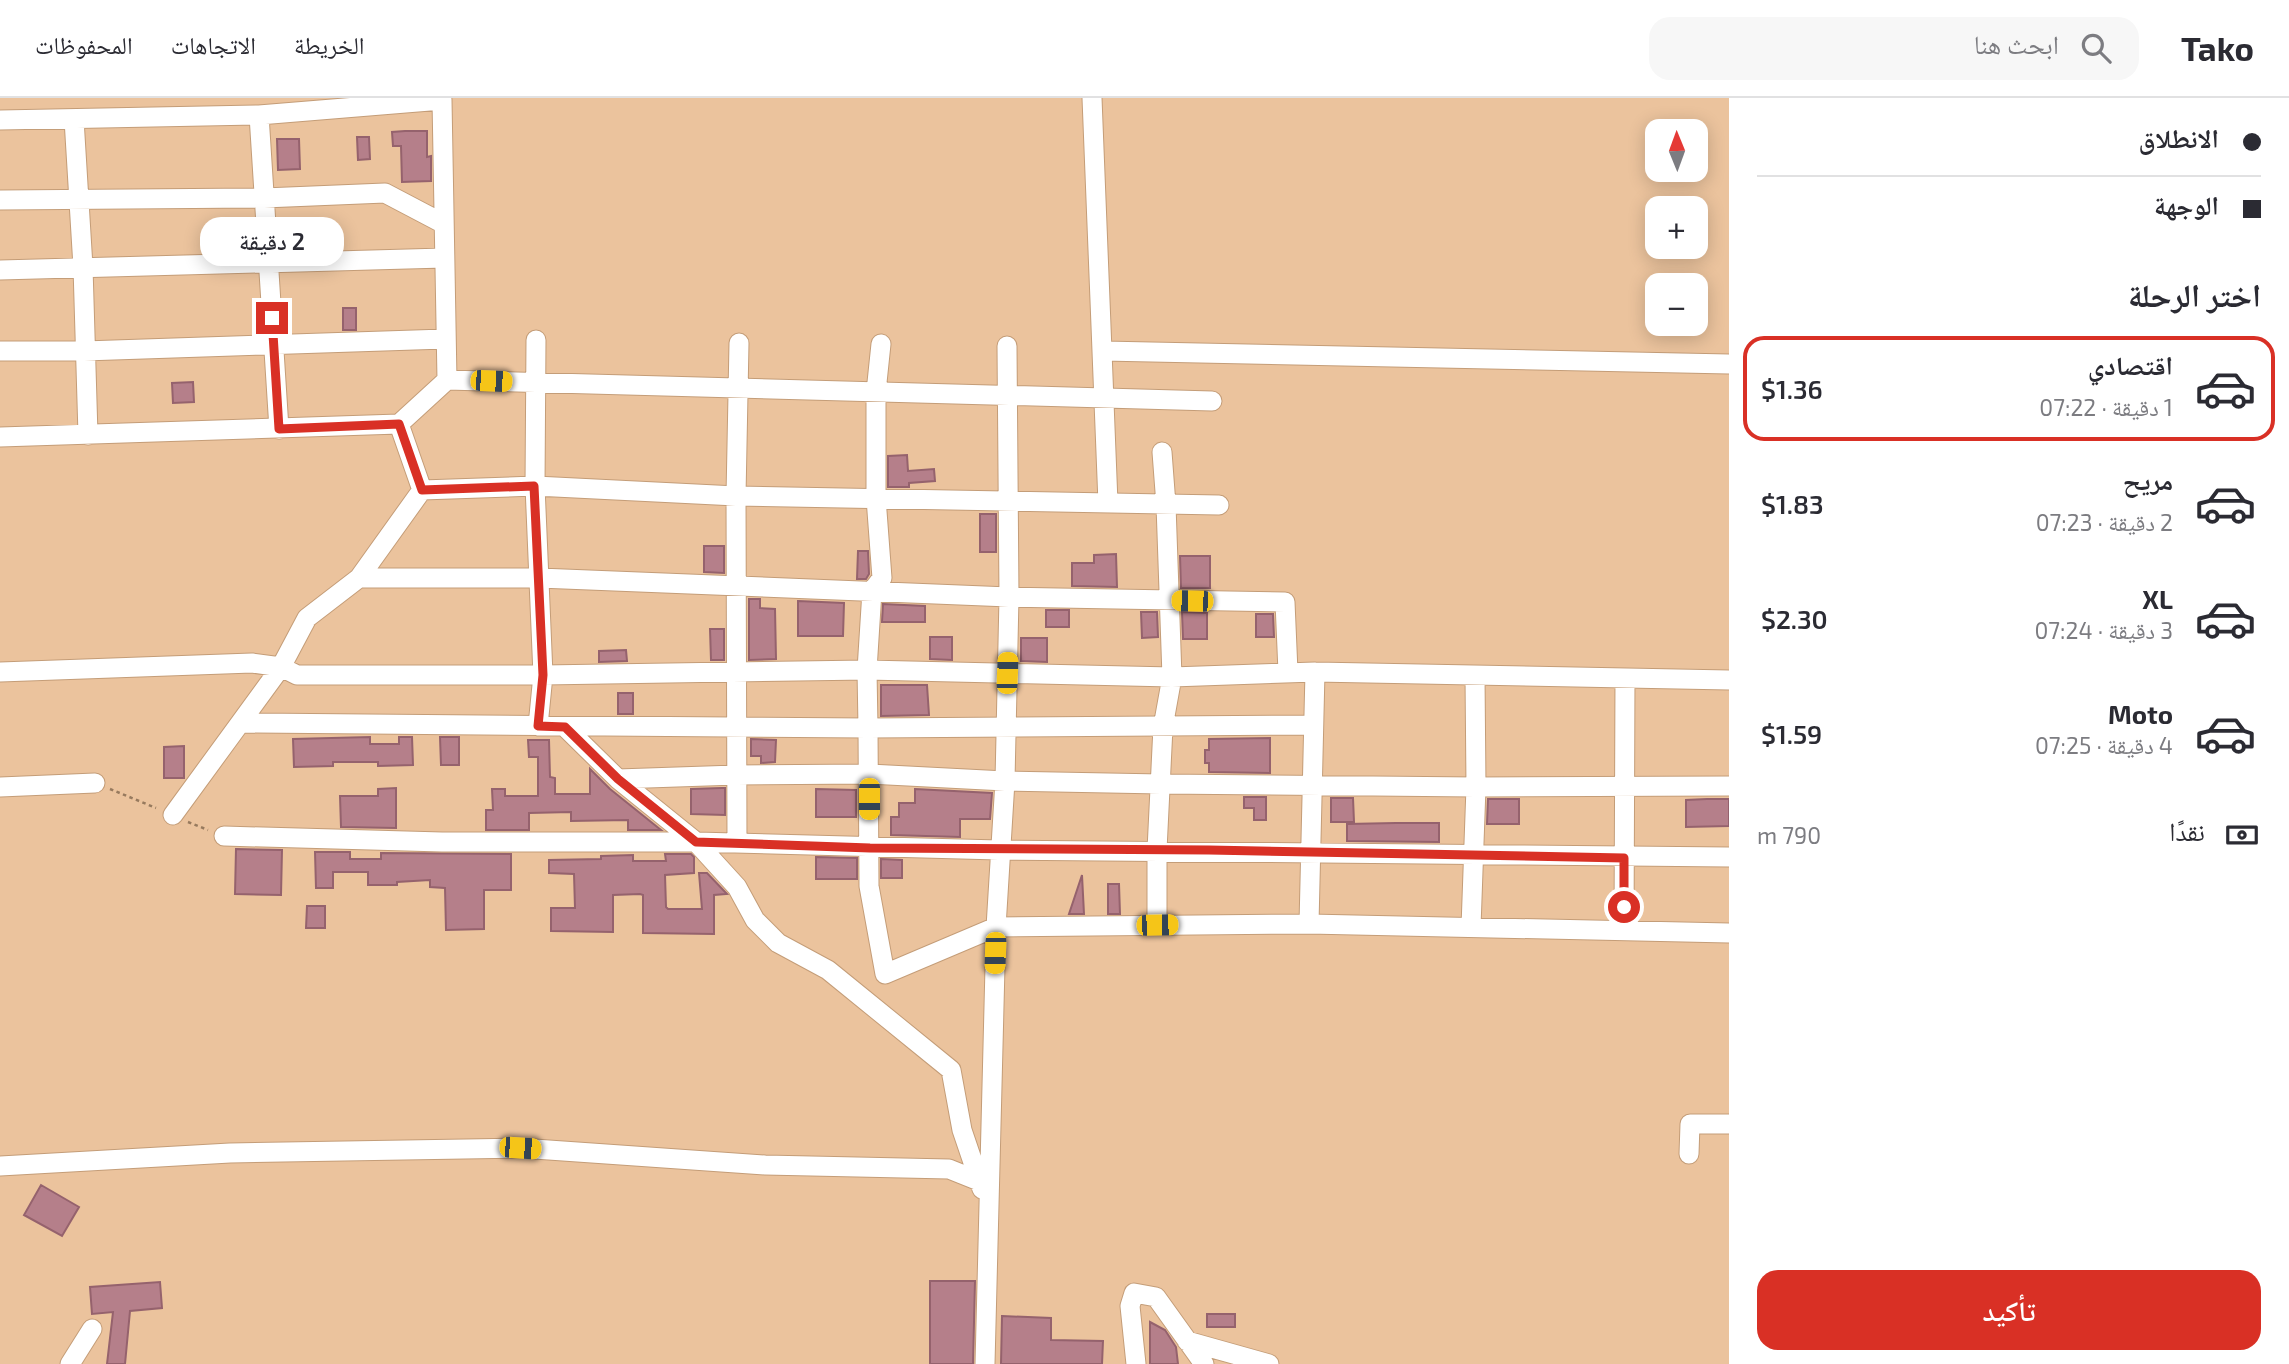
<!DOCTYPE html>
<html lang="ar">
<meta charset="utf-8">
<style>
body{margin:0;font-family:"Exo 2","Noto Naskh Arabic",sans-serif;background:#f7f7f7;color:#2b2b33;direction:rtl;height:100vh;display:flex;flex-direction:column;font-size:26px;white-space:nowrap}
*{box-sizing:border-box;margin:0}
p{font-size:23px;color:#7c7c81}
.icon{flex:none;width:38px;height:38px;fill:none;stroke:currentColor;stroke-width:2;stroke-linecap:round;stroke-linejoin:round}
.map{position:relative;flex:1;overflow:hidden;direction:ltr}
.panel{display:flex;flex-direction:column;background:#fff;width:560px}
.panel>*{flex:none}
.banner{display:grid;align-content:center;height:154px;padding:0 28px;background:#fff}
.needle{width:46px;rotate:359deg}
.controls{position:absolute;left:1645px;top:21px;display:grid;gap:14px}
.controls a{display:grid;place-items:center;width:63px;height:63px;border-radius:14px;background:#fff;box-shadow:0 4px 18px #0003;font-size:35px}
.end{position:absolute;width:32px;height:32px;margin:-16px;border:9px solid #d93025;background:#fff;box-shadow:0 0 0 4px #fff}
.from{border-radius:50%}
.bubble{position:absolute;height:49px;border-radius:21px;background:#fff;box-shadow:0 4px 18px #0003;font-size:23px;font-weight:600;line-height:49px;text-align:center;direction:rtl}
.car{position:absolute;width:21px;height:42px;margin:-21px -10px;border-radius:9px;box-shadow:0 0 5px 2px #0007;background:linear-gradient(#f5c518 24%,#345 0 40%,#f5c518 0 76%,#345 0 86%,#f5c518 0)}
.banner b{display:flex;align-items:center;gap:24px;height:66px;font-size:26px}
.banner b+b{border-top:2px solid #e1e1e2}
.banner i{width:18px;height:18px;background:#2b2b33}
ul{padding:0;list-style:none}
li{display:flex;align-items:center;gap:21px;height:105px;margin:0 14px 10px;padding:0 14px;border:4px solid transparent;border-radius:21px}
li div{flex:1}
li b{display:block;font-size:26px}
li em{font-style:normal;font-weight:600}
li.current{border-color:#d93025}
li>.icon{width:63px;height:63px;stroke-width:1.5}
h2{padding:0 28px;font-size:32px;line-height:84px}
.pay{display:flex;align-items:center;gap:18px;height:77px;padding:0 28px;font-size:26px}
.pay p{margin-inline-start:auto}
.cta{display:flex;gap:14px;margin-top:auto;padding:14px 28px}
.cta a{flex:1;height:80px;border-radius:21px;background:#d93025;color:#fff;font-size:28px;font-weight:600;line-height:80px;text-align:center}
header{display:flex;align-items:center;gap:42px;box-sizing:border-box;height:98px;padding:0 35px;background:#fff;border-bottom:2px solid #e1e1e2}
header strong{font-size:33px}
nav{display:flex;gap:38px;margin-inline-start:auto;font-size:24px}
.search{width:490px;height:63px;background:#f7f7f7;display:flex;align-items:center;gap:18px;box-sizing:border-box;padding:0 24px;border-radius:21px;color:#7c7c81;font-size:26px}
main{display:flex;flex:1;min-height:0}
.map>svg:first-child{display:block}
.building{fill:#b57f8a;stroke:#95626d;stroke-width:2}
.lines{fill:none;stroke-linecap:round;stroke-linejoin:round}
.minor-casing{stroke:#c49d78;stroke-width:21}
.path{stroke:#977a5e;stroke-width:2.5;stroke-dasharray:3.5 3.5;stroke-linecap:butt}
.minor{stroke:#fff;stroke-width:19}
.route{stroke:#d93025;stroke-width:9}
</style>
<header>
<strong>Tako</strong>
<div class="search"><svg class="icon" aria-label="search" viewBox="0 0 24 24"><circle cx="10" cy="10" r="6"/><path d="M15 15l6 6"/></svg>ابحث هنا</div>
<nav><a>الخريطة</a><a>الاتجاهات</a><a>المحفوظات</a></nav>
</header>
<main>
<section class="panel">
<div class="banner">
<b><i class="from"></i>الانطلاق</b>
<b><i></i>الوجهة</b>
</div>
<h2>اختر الرحلة</h2>
<ul>
<li class="current"><svg class="icon" aria-label="car" viewBox="0 0 24 24"><path d="M5 17H2v-5l4-1 3-4h7l3 4 3 1v5h-3M9 17h6M6 11h13"/><circle cx="7" cy="17" r="2"/><circle cx="17" cy="17" r="2"/></svg><div><b>اقتصادي</b><p>1 دقيقة · 07:22</p></div><em>$1.36</em></li>
<li><svg class="icon" aria-label="car" viewBox="0 0 24 24"><path d="M5 17H2v-5l4-1 3-4h7l3 4 3 1v5h-3M9 17h6M6 11h13"/><circle cx="7" cy="17" r="2"/><circle cx="17" cy="17" r="2"/></svg><div><b>مريح</b><p>2 دقيقة · 07:23</p></div><em>$1.83</em></li>
<li><svg class="icon" aria-label="car" viewBox="0 0 24 24"><path d="M5 17H2v-5l4-1 3-4h7l3 4 3 1v5h-3M9 17h6M6 11h13"/><circle cx="7" cy="17" r="2"/><circle cx="17" cy="17" r="2"/></svg><div><b>XL</b><p>3 دقيقة · 07:24</p></div><em>$2.30</em></li>
<li><svg class="icon" aria-label="car" viewBox="0 0 24 24"><path d="M5 17H2v-5l4-1 3-4h7l3 4 3 1v5h-3M9 17h6M6 11h13"/><circle cx="7" cy="17" r="2"/><circle cx="17" cy="17" r="2"/></svg><div><b>Moto</b><p>4 دقيقة · 07:25</p></div><em>$1.59</em></li>
</ul>
<div class="pay"><svg class="icon" aria-label="cash" viewBox="0 0 24 24"><path d="M3 7h18v10H3z"/><circle cx="12" cy="12" r="2"/></svg>نقدًا<p>790 m</p></div>
<div class="cta"><a>تأكيد</a></div>
</section>
<div class="map">
<svg width="1729" height="1266" viewBox="0 0 1729 1266">
<rect width="100%" height="100%" fill="#ebc39d"/>
<path class="building" d="M405 33H427V59L431 58V83L402 84 401 48H393L392 34Z
M357 39H369L370 61 358 62Z
M277 41H299L300 71 278 72Z
M343 210H356V232H343Z
M193 284 194 304 173 305 172 285Z
M907 357 908 373 934 371 935 383 909 385V389H888V358Z
M980 416H996V454H980Z
M704 448H724V475L704 474Z
M858 453H868L869 476 866 481H857Z
M1116 456 1117 489 1072 488V465H1094V457Z
M1180 458H1210V490H1181Z
M749 501H760V510L775 511 776 561 749 562Z
M798 503 844 505 843 538H798Z
M883 506 925 508V524H882Z
M1046 512H1069V529H1046Z
M1141 514H1157L1158 539 1142 540Z
M1182 514 1207 515V541H1183Z
M1256 516H1273L1274 539H1256Z
M710 531H724V562H711Z
M930 539H952V562L930 561Z
M1021 540H1047V564L1021 563Z
M626 552 627 563 599 564V553Z
M881 587H927L929 617 881 618Z
M618 595H633V616H618Z
M370 639V646H399V639H412L413 667 378 668V664H333V668L294 669 293 641Z
M440 639H459V667H441Z
M1270 640V675L1209 674V665H1205V652H1209V641Z
M751 641 776 642 775 664 761 665V658H751Z
M528 642H549L550 679 555 680V696H590V671L610 691 661 732H628V722L571 723V714L529 715V732H486V712H493L492 691H505V698H538V659H529Z
M184 648V680H164V649Z
M396 690V730L341 729 340 698H378V691Z
M722 690H725V717L691 716V691Z
M816 691 856 692V719H816Z
M915 691 992 695 990 721H960V739L891 737V719H899V705H915Z
M1244 699H1266V722H1254V710H1244Z
M1331 700H1353L1354 724H1331Z
M1488 701H1519V726H1487Z
M1707 701H1729V728L1686 729V702Z
M1396 725H1439V744L1347 743V726Z
M236 751 282 752 281 797 235 796Z
M315 754H350V761H381V755L511 756V792H484V831L446 832 445 790 430 789V782L397 784V787H368V774H333V790H316Z
M665 756H691L694 759V775L665 777 666 809 668 811H702L699 775H707L727 796 714 797V836L643 835V797L640 796 613 797V834L551 833V810H575L574 776 549 775V762L601 761V758L633 757V763H666Z
M816 759 857 760V781H816Z
M881 761 902 762V780H881Z
M1082 777 1084 816H1069Z
M1108 786H1119L1120 816H1108Z
M307 808H325V830H306Z
M41 1087 79 1109 62 1138 24 1117Z
M930 1183H975L973 1266H930Z
M160 1184 162 1210 130 1213 125 1266H107L113 1214 92 1216 90 1189Z
M1207 1216H1235V1229H1207Z
M1002 1218 1051 1220V1242L1103 1243 1102 1266H1001Z
M1150 1224 1165 1232 1176 1249 1178 1266H1150Z"/>
<g class="lines">
<defs>
<path id="minor" d="M1092 0 1108 405
M259 17 279 331
M74 21 83 169 88 337
M0 22 259 17 442 2 447 282
M0 102 264 100 385 95 444 126
M0 172 444 160
M536 242 535 388 543 577 538 628
M881 246 876 294V400L882 480 872 493 867 572 868 630 869 788 885 876 996 829 1309 826 1729 835
M0 253H84L445 241
M1103 253 1729 266
M0 339 399 326 447 282 1212 303
M422 392 535 388 736 398 1219 407
M359 480H539L1009 499 1285 504 1288 574
M0 574 252 565 281 569 297 577H543L867 572 1172 579 1315 574 1729 582
M240 625 868 630 1313 627
M565 629 618 681 696 744 737 789 755 822 778 845 828 872 951 972 962 1032 982 1091
M618 681 736 677 869 676 1005 683 1161 686 1476 689 1729 688
M0 689 95 685
M173 717 281 569 307 520 359 480 422 392 399 326
M224 738 442 744H696L999 752 1729 759
M737 745 736 398 739 245
M1309 826 1315 574
M1157 827V752L1163 629 1172 579 1166 407 1162 354
M1471 829 1476 689 1475 578
M1624 833 1625 580
M1689 1056 1690 1026H1729
M0 1068 230 1055 520 1050 765 1067 949 1071 979 1083
M1187 1243 1269 1266
M70 1266 92 1231
M985 1266 996 829 1005 683 1009 499 1007 248
M1136 1266 1130 1208 1134 1195 1156 1199 1204 1266"/>
</defs>
<use href="#minor" class="minor-casing"/>
<path class="path" d="M110 691 156 710
M188 724 208 732"/>
<use href="#minor" class="minor"/>
</g>
<g class="lines">
<path class="route" d="M272 220 279 331 399 326 422 392 534 388 543 577 538 628 565 629 618 681 696 744 870 750 1209 752 1624 760V809"/>
</g>
</svg>
<div class="controls">
<a><svg class="needle" viewBox="-14 -14 28 28"><path d="M0-13l5 13h-10z" fill="#e53935"/><path d="M0 13l5-13h-10z" fill="#7c7c81"/></svg></a>
<a>+</a>
<a>−</a>
</div>
<i class="end from" style="left:1624px;top:809px"></i>
<i class="end" style="left:272px;top:220px"></i>
<div class="bubble" style="left:200px;top:119px;width:144px">2 دقيقة</div>
<i class="car" style="left:491px;top:283px;rotate:92deg"></i>
<i class="car" style="left:1192px;top:503px;rotate:271deg"></i>
<i class="car" style="left:1007px;top:575px;rotate:2deg"></i>
<i class="car" style="left:869px;top:701px;rotate:180deg"></i>
<i class="car" style="left:1157px;top:827px;rotate:89deg"></i>
<i class="car" style="left:995px;top:855px;rotate:182deg"></i>
<i class="car" style="left:520px;top:1050px;rotate:94deg"></i>
</div>
</main>
